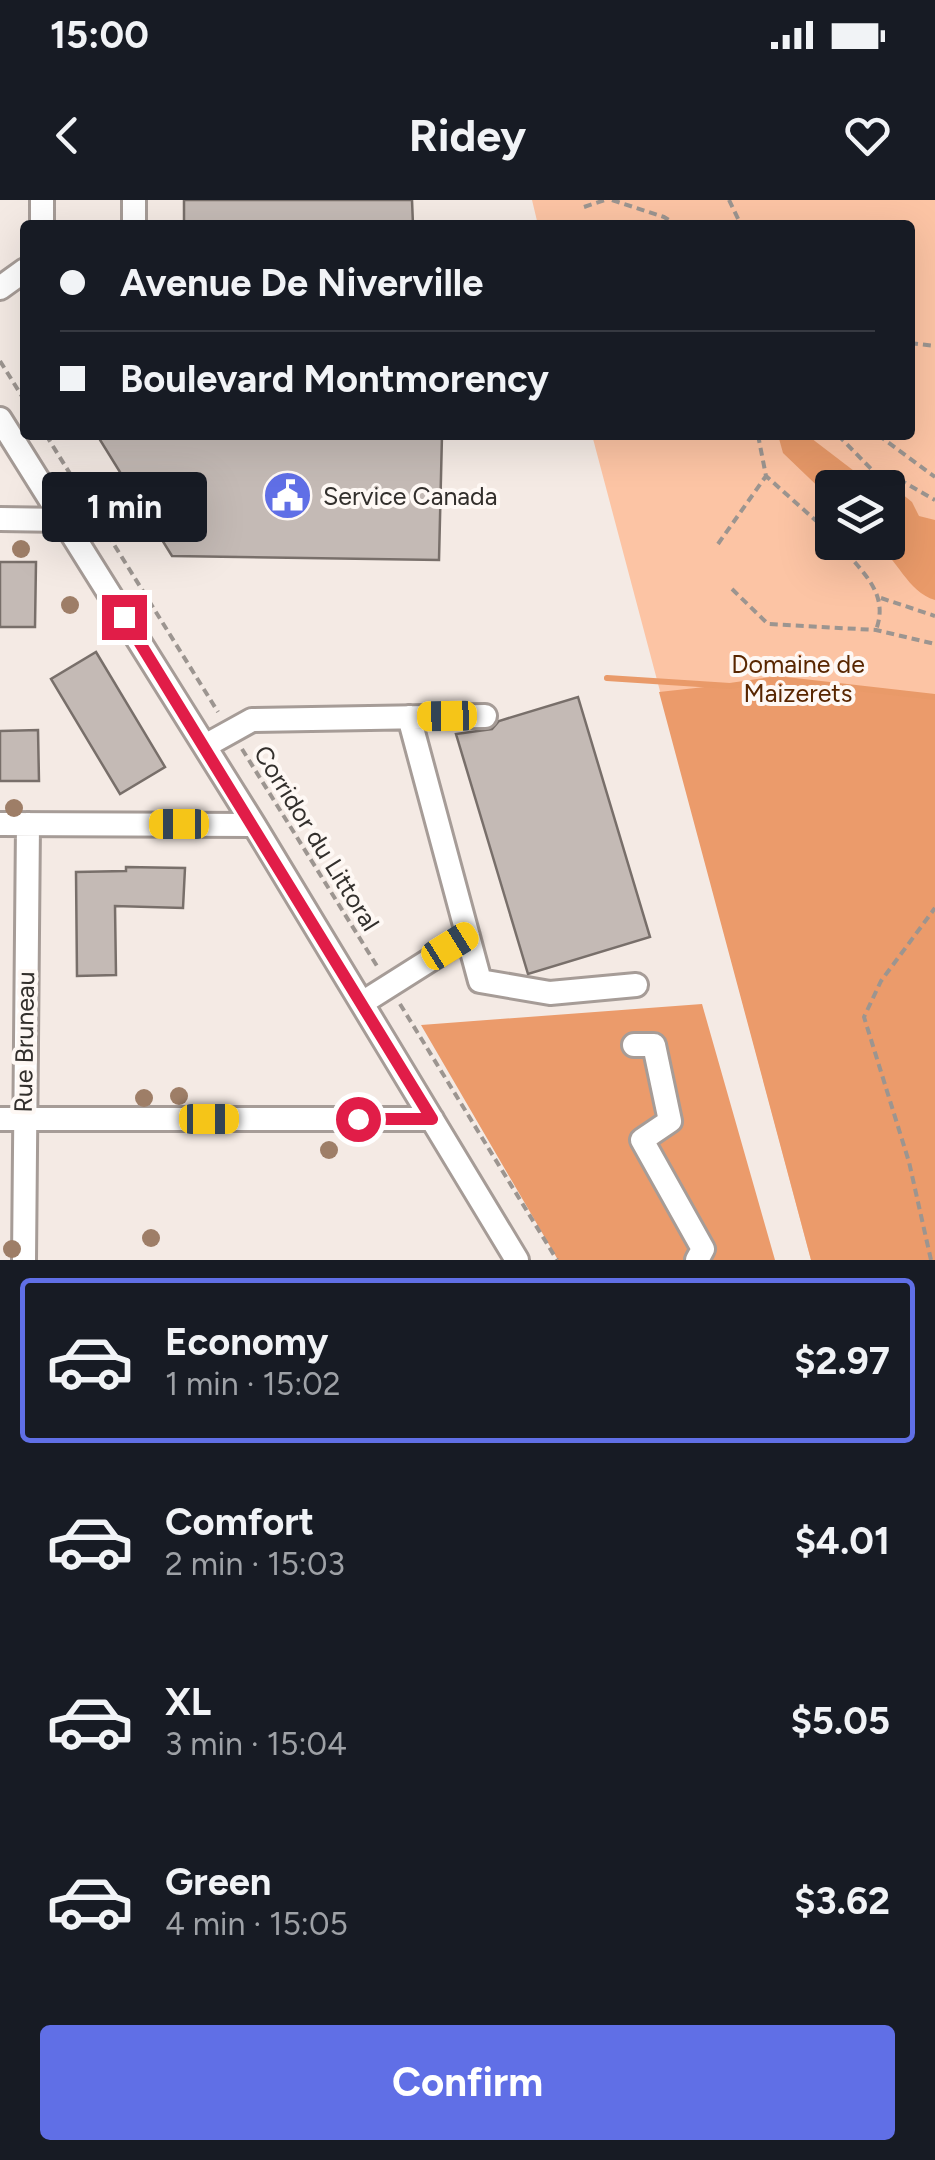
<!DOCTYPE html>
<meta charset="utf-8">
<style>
body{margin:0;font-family:Figtree,sans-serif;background:#242831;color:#f1f3f6;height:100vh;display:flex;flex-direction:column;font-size:38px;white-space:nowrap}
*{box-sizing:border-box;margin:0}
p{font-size:32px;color:#9ea1a6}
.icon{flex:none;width:55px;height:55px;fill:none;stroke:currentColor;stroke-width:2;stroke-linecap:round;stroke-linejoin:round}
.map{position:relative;height:1060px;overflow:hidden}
.details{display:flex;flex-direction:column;background:#171b24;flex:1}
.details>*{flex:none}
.top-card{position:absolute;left:20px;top:20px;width:895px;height:220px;border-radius:10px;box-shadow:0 10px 40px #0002;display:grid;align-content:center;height:220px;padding:0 40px;background:#171b24}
.tools{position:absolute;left:815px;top:270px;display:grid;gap:20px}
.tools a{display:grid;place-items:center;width:90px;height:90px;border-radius:10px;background:#171b24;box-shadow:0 10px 40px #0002;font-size:50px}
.end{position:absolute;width:45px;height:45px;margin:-22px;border:12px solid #e11d48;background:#fff;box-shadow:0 0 0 5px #fff}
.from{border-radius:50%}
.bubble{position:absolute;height:70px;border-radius:10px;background:#171b24;box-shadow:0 10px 40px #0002;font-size:32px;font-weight:700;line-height:70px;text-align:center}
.car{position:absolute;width:30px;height:60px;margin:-30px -15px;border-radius:12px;box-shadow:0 0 8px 2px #0007;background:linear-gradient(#f5c518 24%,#345 0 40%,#f5c518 0 76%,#345 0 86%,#f5c518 0)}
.top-card b{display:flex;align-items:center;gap:35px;height:95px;font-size:38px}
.top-card b+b{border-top:2px solid #363941}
.top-card i{width:25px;height:25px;background:#f1f3f6}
ul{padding:18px 0 0;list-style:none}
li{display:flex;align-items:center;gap:30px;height:165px;margin:0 20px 15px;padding:0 20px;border:5px solid transparent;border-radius:10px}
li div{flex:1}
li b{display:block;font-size:38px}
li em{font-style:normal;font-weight:700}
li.on{border-color:#606fe6}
li>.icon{width:90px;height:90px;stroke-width:1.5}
.primary-button{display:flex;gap:20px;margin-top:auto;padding:20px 40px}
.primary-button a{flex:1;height:115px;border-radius:10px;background:#606fe6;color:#fff;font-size:40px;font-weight:700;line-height:115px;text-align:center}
.status{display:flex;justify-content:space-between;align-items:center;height:70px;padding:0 50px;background:#171b24;direction:ltr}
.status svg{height:28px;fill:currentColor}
header{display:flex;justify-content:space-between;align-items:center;height:130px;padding:0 40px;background:#171b24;font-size:45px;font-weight:700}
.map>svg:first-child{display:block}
.green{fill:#fcc4a4;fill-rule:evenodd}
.forest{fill:#eb9b6b}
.water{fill:#e99a69}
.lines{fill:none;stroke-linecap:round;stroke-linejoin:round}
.stream{stroke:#e99a69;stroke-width:6}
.building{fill:#c4bab5;stroke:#786f6a;stroke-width:2.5}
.minor-casing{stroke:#a69c97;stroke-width:28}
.path{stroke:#9c9590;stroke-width:4;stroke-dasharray:8 5;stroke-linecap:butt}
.minor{stroke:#fff;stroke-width:22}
.tree{fill:#9e7e67}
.route{stroke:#e11d48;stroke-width:12}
.labels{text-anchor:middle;stroke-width:8;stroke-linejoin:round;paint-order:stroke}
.poi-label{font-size:25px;fill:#322f2c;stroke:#fef8f4;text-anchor:start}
.park-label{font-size:25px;fill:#582600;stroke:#fef8f4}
.street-label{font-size:25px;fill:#322f2c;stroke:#fef8f4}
</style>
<div class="status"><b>15:00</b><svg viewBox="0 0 49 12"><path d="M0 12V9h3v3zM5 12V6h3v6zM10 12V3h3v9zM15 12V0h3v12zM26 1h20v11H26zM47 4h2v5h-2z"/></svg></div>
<header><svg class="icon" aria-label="back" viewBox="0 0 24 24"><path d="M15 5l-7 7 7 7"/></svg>Ridey<svg class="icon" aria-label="heart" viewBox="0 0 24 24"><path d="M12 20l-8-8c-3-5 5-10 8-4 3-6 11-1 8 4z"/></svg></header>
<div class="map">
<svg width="935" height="1060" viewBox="0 0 935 1060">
<rect width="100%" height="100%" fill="#f4eae4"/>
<path class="green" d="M532 0H935V1060H811L592 235H910V25H538ZM832 288H888V342H832Z"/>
<path class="forest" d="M777 479 935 498V1060H811L659 492Z
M702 804 775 1060H558L421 825Z"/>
<path class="water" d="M778 235H807L875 287 832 288V300L783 253Z
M891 285 912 302 919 316 935 320V400C907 392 898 358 874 343L888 342V288L876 287Z"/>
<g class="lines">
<path class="stream" d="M607 478 730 486 777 479 935 497"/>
</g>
<path class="building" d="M184 0H412L413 25H184Z
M97 235H442L439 360 172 356Z
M0 362H36L35 427H0Z
M96 452 165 567 120 594 51 479Z
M578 497 650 737 528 774 456 534 492 529 499 521Z
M38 530 39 581H0V531Z
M126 667 185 668 183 708 115 706 116 775 77 776 76 672 126 671Z"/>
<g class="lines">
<defs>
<path id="minor" d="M134 0V25
M42 25V0
M0 88 25 70
M0 219 254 625 517 1060
M0 319 64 320
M409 517 480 781 550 793 636 785
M205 546 252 520 485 516
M0 624 254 625
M362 803 468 736
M634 845H654L670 921 642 940 703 1049 697 1060
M0 919H432
M24 1060 28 624"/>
</defs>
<use href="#minor" class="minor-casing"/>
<path class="path" d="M612 0 664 17 677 25
M729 0 741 25
M584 7 605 0
M910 143 935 146
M0 161 25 201
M46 235 218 512
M758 235 766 276 832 335
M838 235 875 273 893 276 935 300
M878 235 935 277
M838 342C861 372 890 392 876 430
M718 344 766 276
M732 389 768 424 876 430 935 444
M881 398 935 416
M242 549 377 766
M400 804 557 1060
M931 1060 909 962 864 817 881 781 935 708"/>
<use href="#minor" class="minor"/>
</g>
<g class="tree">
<circle cx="21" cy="349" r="9"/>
<circle cx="70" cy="405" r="9"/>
<circle cx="14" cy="608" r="9"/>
<circle cx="179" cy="896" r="9"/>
<circle cx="144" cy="898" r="9"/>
<circle cx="329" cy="950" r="9"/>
<circle cx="151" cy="1038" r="9"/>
<circle cx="12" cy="1049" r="9"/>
</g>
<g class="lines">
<path class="route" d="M124 417 432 919H358"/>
</g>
<defs>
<symbol id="civic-disc" viewBox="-11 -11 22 22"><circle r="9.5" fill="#606fe6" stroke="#fef8f4"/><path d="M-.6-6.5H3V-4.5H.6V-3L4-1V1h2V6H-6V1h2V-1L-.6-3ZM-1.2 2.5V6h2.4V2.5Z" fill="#fff"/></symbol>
</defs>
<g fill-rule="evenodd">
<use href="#civic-disc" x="260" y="268" width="55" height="55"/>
</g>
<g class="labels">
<g class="poi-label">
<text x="323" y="305">Service Canada</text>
</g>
<g class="park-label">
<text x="798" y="473">Domaine de<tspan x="798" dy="29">Maizerets</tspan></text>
</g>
<g class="street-label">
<text transform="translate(317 638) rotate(58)" y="9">Corridor du Littoral</text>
<text transform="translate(24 842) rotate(-89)" y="9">Rue Bruneau</text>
</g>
</g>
</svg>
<div class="tools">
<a><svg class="icon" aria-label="layers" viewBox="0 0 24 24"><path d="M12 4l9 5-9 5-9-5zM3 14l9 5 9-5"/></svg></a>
</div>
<i class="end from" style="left:358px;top:919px"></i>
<i class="end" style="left:124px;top:417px"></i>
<div class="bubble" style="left:42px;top:272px;width:165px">1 min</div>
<i class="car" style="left:447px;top:516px;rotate:269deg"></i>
<i class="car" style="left:179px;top:624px;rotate:270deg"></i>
<i class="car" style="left:450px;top:746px;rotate:58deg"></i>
<i class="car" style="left:209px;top:919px;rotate:90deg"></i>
<div class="top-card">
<b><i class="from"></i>Avenue De Niverville</b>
<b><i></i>Boulevard Montmorency</b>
</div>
</div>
<section class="details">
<ul>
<li class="on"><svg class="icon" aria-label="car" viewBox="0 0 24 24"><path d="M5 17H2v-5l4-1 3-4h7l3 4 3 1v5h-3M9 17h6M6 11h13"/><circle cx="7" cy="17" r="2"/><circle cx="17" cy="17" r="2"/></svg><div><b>Economy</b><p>1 min · 15:02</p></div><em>$2.97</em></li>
<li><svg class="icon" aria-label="car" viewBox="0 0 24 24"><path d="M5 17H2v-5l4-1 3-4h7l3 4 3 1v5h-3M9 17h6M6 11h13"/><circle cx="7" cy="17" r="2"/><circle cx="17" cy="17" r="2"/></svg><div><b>Comfort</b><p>2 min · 15:03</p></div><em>$4.01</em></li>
<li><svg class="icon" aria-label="car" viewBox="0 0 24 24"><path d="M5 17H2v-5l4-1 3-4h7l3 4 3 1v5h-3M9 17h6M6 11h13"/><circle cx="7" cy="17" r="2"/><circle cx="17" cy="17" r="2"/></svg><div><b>XL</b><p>3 min · 15:04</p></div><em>$5.05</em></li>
<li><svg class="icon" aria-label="car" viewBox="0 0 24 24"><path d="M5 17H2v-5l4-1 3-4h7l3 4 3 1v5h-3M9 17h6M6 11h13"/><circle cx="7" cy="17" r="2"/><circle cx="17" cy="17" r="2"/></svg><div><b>Green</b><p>4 min · 15:05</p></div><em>$3.62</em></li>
</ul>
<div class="primary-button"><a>Confirm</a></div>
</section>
